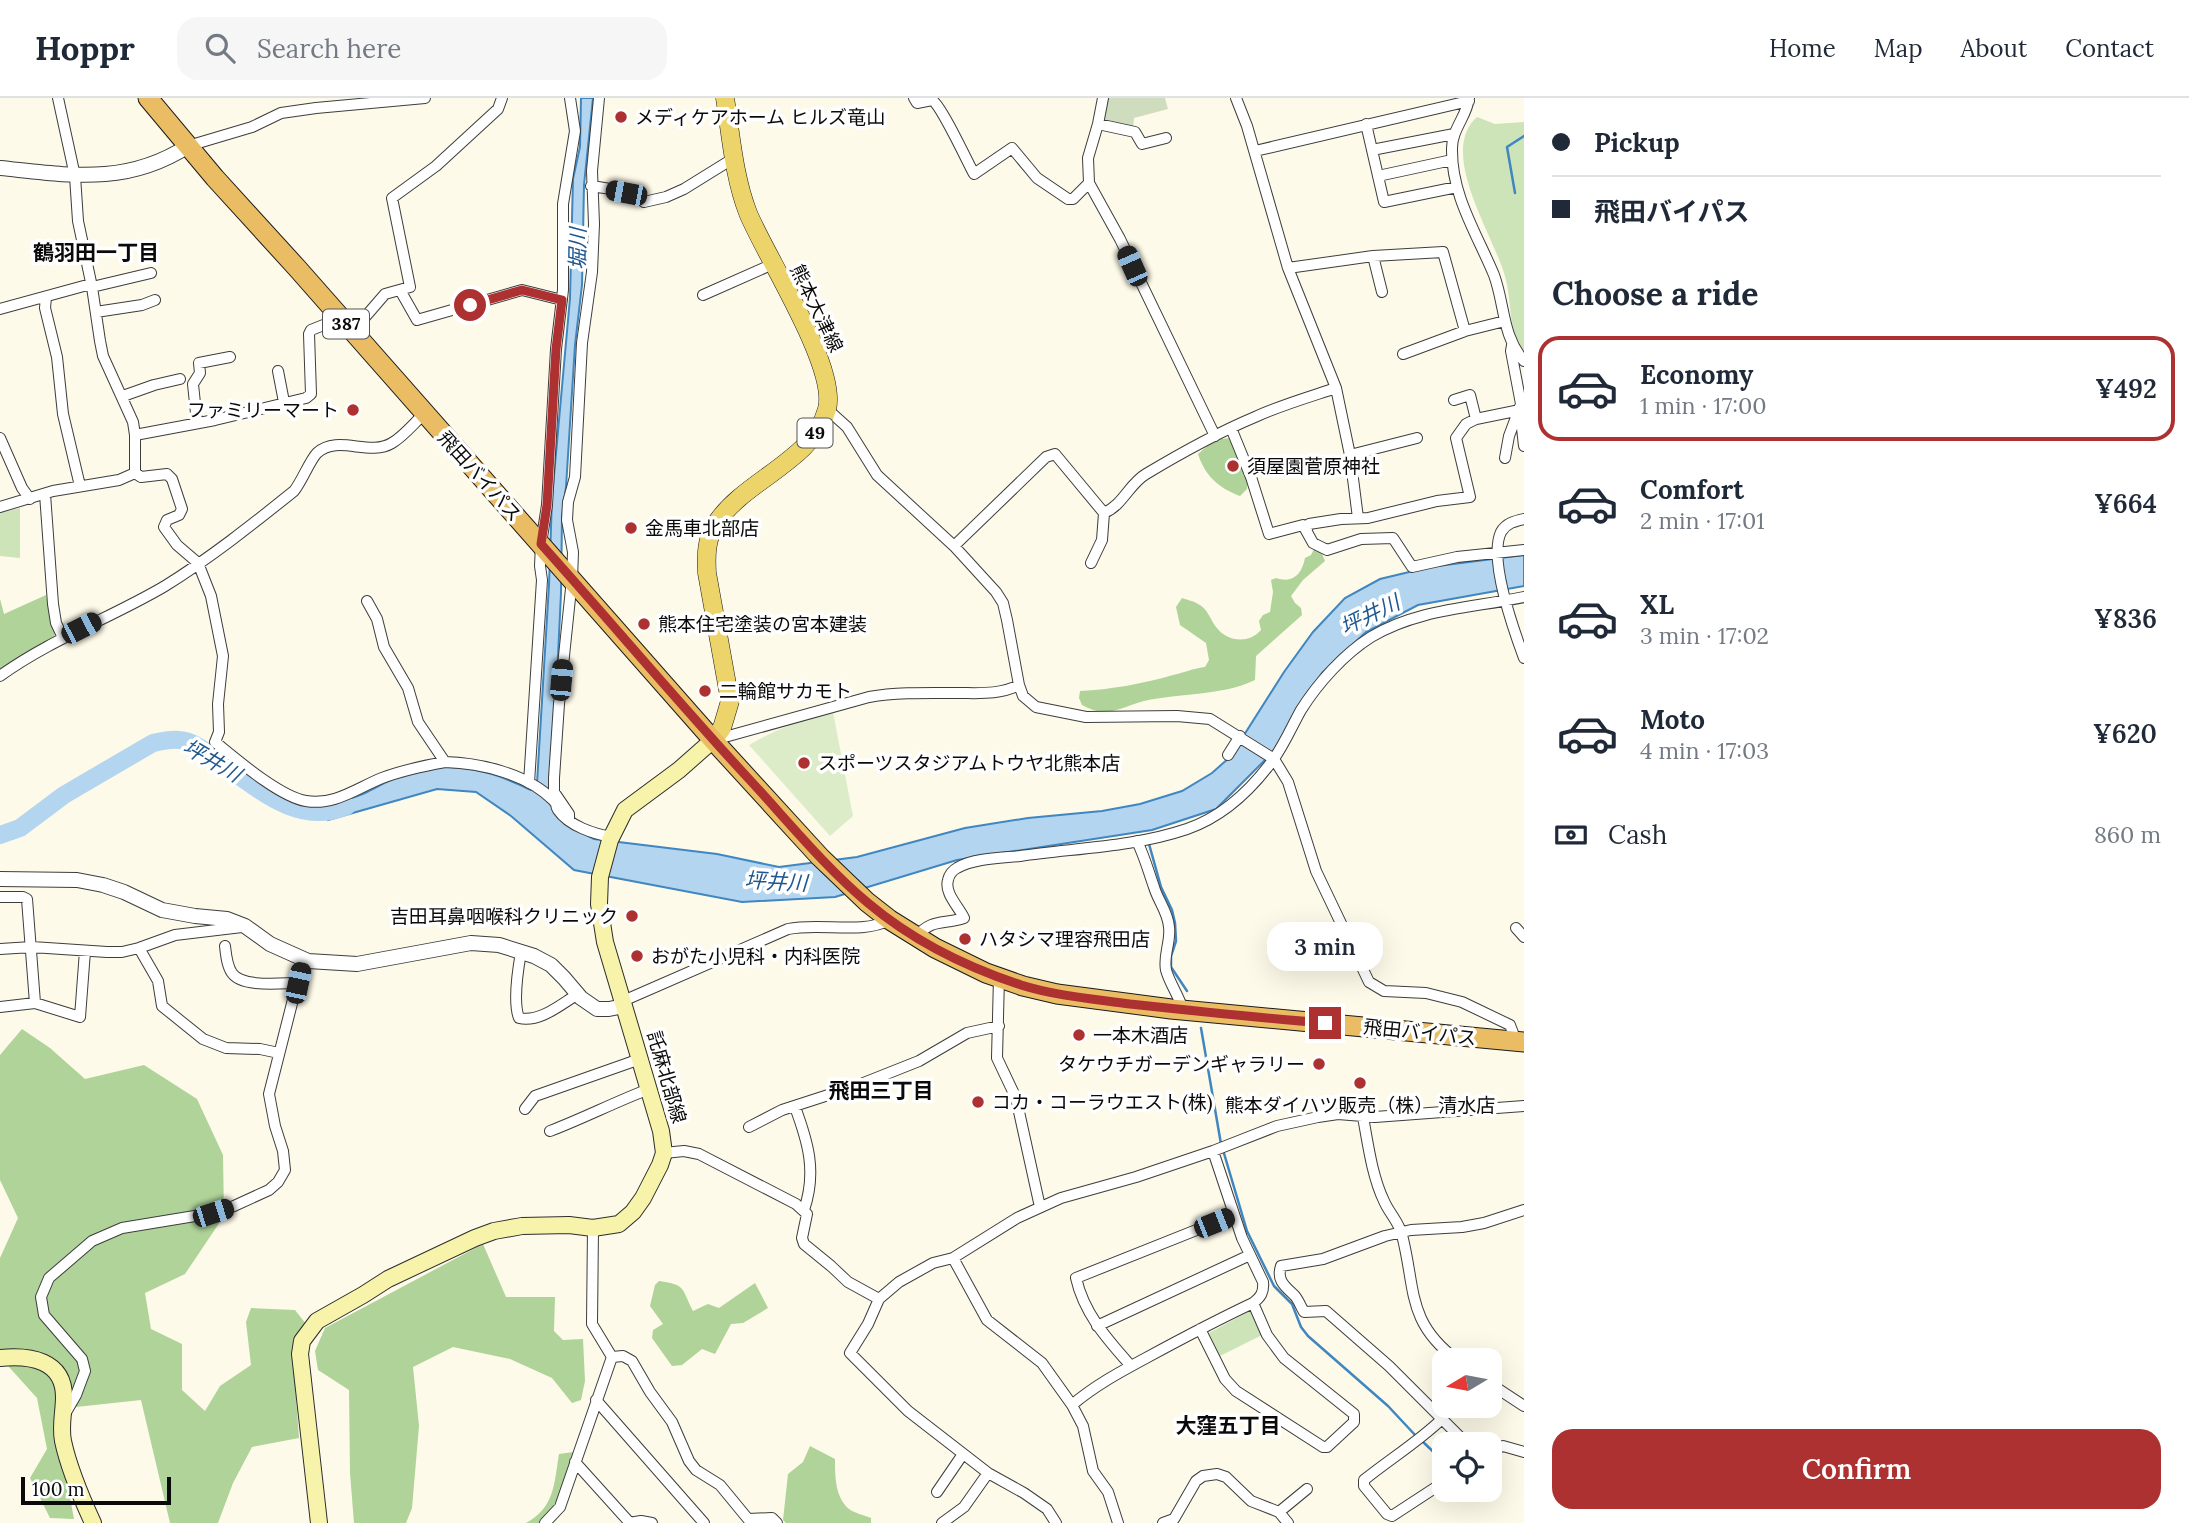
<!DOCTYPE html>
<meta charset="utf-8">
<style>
body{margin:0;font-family:Lora,"Noto Sans JP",serif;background:#f6f6f7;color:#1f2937;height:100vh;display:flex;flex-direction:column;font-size:26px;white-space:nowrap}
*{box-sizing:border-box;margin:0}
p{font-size:23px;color:#747a83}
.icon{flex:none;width:38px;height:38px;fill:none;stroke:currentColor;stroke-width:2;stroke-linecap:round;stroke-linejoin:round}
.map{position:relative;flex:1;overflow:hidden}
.sheet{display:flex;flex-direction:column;background:#fff;width:665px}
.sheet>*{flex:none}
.hud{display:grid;align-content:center;height:154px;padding:0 28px;background:#fff}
.needle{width:46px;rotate:260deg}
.buttons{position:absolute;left:1432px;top:1250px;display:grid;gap:14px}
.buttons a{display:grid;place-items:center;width:70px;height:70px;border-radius:14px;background:#fff;box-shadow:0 7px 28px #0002;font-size:35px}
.scale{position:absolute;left:21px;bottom:18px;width:150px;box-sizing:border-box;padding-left:7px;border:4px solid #0a0a0a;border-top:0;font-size:19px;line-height:24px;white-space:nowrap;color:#0a0a0a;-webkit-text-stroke:5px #fff;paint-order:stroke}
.end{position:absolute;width:32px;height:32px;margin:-16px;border:9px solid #ad3130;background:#fff;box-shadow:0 0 0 4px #fff}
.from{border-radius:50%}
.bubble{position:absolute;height:49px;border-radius:21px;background:#fff;box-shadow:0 7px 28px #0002;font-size:23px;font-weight:600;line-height:49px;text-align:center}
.car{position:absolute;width:21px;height:42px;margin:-21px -10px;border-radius:9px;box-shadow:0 0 5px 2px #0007;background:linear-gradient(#222 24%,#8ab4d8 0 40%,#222 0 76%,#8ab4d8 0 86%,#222 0)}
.hud b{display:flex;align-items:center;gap:24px;height:66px;font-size:26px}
.hud b+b{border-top:2px solid #e0e1e3}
.hud i{width:18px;height:18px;background:#1f2937}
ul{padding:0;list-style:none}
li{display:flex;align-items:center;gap:21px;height:105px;margin:0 14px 10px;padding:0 14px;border:4px solid transparent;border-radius:21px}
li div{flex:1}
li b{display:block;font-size:26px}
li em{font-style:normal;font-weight:600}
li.on{border-color:#ad3130}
li>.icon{width:63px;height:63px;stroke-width:1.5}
h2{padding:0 28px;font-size:32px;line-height:84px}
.pay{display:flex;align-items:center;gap:18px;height:77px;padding:0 28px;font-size:26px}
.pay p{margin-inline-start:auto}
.action{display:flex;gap:14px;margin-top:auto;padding:14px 28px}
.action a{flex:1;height:80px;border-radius:21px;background:#ad3130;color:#fff;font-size:28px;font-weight:600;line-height:80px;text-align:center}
header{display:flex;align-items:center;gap:42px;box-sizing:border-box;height:98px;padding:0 35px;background:#fff;border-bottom:2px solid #e0e1e3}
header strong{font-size:33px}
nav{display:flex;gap:38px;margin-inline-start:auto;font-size:24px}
.search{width:490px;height:63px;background:#f6f6f7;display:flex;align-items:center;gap:18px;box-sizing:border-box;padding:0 24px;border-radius:21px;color:#747a83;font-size:26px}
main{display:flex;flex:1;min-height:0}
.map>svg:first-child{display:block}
.green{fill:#cce4b7}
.forest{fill:#afd398}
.cemetery{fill:#d0dcbe}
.pitch{fill:#ddecc8}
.water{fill:#b3d5f0;stroke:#4086c0;stroke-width:2}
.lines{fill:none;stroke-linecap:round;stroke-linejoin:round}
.stream{stroke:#4086c0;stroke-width:2.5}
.river{stroke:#b3d5f0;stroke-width:18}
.minor-casing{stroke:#3d3d3d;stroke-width:12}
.tertiary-casing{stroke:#3d3d3d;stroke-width:16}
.secondary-casing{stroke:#2c2c2c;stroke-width:18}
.primary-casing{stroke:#1b1b1b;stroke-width:19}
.trunk-casing{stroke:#1b1b1b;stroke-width:21}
.minor{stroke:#fff;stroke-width:10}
.tertiary{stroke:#fff;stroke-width:14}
.secondary{stroke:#f8f3aa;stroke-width:16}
.primary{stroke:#ecd46a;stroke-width:18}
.trunk{stroke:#eabc64;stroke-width:19}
.route{stroke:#ad3130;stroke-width:9}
.poi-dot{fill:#ad3130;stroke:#fff;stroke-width:2.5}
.labels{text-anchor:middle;stroke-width:7;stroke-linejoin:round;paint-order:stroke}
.shield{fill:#fff;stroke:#545454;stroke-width:2}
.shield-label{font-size:18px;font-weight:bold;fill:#0a0a0a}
.poi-label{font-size:19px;fill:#0a0a0a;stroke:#fff;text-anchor:start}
.street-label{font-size:19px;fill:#0a0a0a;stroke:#fff}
.water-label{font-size:21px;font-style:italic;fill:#205890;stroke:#fff}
.neighbourhood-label{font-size:21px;font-weight:bold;fill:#0a0a0a;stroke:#fff}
</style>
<header>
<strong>Hoppr</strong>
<div class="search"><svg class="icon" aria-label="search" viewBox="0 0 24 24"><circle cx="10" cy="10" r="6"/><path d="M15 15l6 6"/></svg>Search here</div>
<nav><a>Home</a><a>Map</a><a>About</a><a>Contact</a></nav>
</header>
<main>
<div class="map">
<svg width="1524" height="1425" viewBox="0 0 1524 1425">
<rect width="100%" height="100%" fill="#fdfae9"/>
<path class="green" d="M1477 19 1495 26 1524 24V255C1508 233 1512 206 1506 182 1497 142 1436 55 1477 19Z
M20 410V460L0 458V415Z
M1250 1213 1262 1237 1220 1258 1209 1235Z"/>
<path class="forest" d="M1230 340 1234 352 1248 379 1247 391 1240 398C1219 390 1205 378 1198 356L1214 342Z
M1314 451 1322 456 1325 463 1303 482 1291 498 1295 505 1301 510 1302 517 1256 558 1255 582C1222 598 1180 595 1144 603 1132 606 1120 612 1108 614 1099 615 1090 611 1082 607L1079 600 1080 593C1109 592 1146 585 1173 577 1186 574 1191 571 1205 569L1209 562 1206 545 1180 527 1176 509 1182 500C1187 502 1194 503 1198 506 1208 511 1210 521 1216 529 1227 544 1249 546 1261 532L1259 523 1263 517 1270 514 1273 494 1271 482 1276 480C1294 486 1302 475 1305 460L1311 457Z
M46 497 55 539 0 572V501L4 516Z
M22 931 50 950 85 981 144 967 197 1001 223 1057 224 1118 185 1176 145 1195 151 1231 182 1246V1292L205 1313 220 1288 251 1267 246 1224 251 1210 295 1212 306 1226 293 1258 299 1340 252 1349 233 1385 218 1425H170L141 1302 76 1309 56 1325 74 1421 50 1420 30 1380 47 1351 37 1300 0 1259V1160L18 1120 0 1082V957Z
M483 1146 506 1199H555L554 1233 563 1242 583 1241 585 1283 581 1302 572 1305 552 1280 510 1261 453 1249 413 1269 419 1328 412 1410 406 1425H354L350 1375 349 1292 318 1272 315 1253 325 1230Z
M659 1183C687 1187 681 1190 693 1213L708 1206 719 1210 755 1185 768 1210 743 1225 731 1226 715 1256 702 1251 682 1267 672 1268 652 1240 653 1232 663 1226 650 1208 655 1187Z
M810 1348 835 1361C835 1378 835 1399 849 1411 854 1415 864 1417 871 1420V1425H786L783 1422 788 1376 803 1364Z
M573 1354 558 1400 543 1425H526C555 1409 554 1386 559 1356Z"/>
<path class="cemetery" d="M1107 0H1165L1168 11 1134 20 1133 29 1112 27 1103 21Z"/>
<path class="pitch" d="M833 614 853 718 830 738 749 647C778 630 801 622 833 614Z"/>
<path class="water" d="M581 0H593L584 87 582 187 575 247 566 389 562 419 561 495 551 706 588 738 594 741 717 756 779 769 857 759 965 730 1028 720 1102 713 1140 706 1182 693 1212 675 1230 659 1284 574 1313 534 1345 500 1380 481 1430 469 1524 457V488L1418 507 1366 534 1322 575 1273 654 1216 711 1152 732 957 762 835 799 742 804 574 772 511 718 476 694 437 691 328 722 321 709C336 704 353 701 367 694 382 687 395 678 411 674 455 662 492 673 531 692L534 691 537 685 549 487 552 400 570 200 573 81 580 49Z"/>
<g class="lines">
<path class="stream" d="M1515 95 1507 49 1524 38
M1149 746 1161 789 1172 812 1175 825 1176 843 1171 858V869L1187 893
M1201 930 1221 1046
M1223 1052 1247 1133 1274 1188 1292 1206 1301 1229 1308 1238 1388 1308 1416 1338
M1421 1342 1444 1364
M1473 1391 1480 1398"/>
<path class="river" d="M0 737 20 730 64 697 153 645C162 643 170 641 179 642 194 643 205 653 217 662 255 688 298 730 347 708"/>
<defs>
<path id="minor" d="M58 0 75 78 78 123 92 189 100 243 103 258 133 324 135 337V375
M914 0 917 5 932 2C941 7 967 63 974 76L1012 50 1037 80 1068 101H1073L1089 85
M1103 0 1098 26 1088 60 1089 85 1120 141 1215 338
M1236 0 1247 28 1288 170 1336 290 1350 357 1358 420
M1469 0C1467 18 1452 31 1452 50 1451 97 1477 136 1494 177 1505 207 1502 238 1524 263
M1098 26 1135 34 1142 46 1166 40
M1366 26 1372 52 1454 36
M188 48 252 29 281 15 316 10 425 0
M1372 52 1384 104 1457 89
M1255 53 1469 3
M1378 78 1452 62
M591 88C608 91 631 92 644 104L666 99 684 91 734 60
M1288 170 1373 158
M92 189 151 175
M400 192 417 222 522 192 562 202
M1382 194 1373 158 1443 154 1465 233
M703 197 773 166
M46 199 45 210 57 259 63 316 80 388
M0 211 91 186
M96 214 142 207 155 202
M353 233 385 196 410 189 392 100 436 68 498 11 502 0
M1403 256 1465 233 1505 223
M278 273 284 304
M123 298 154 287 180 281
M1454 302 1470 297 1476 321
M827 311 847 329 877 377 954 448 996 494 1003 505 1007 522 1019 587 1023 598 1036 609 1086 619 1177 618 1210 621 1274 661 1288 684 1316 773 1369 884 1384 893 1426 895 1462 904 1510 927 1516 943
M197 325 193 286 200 275 199 265 230 259
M1231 330 1251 379 1269 436 1303 427 1313 445 1327 452 1361 441 1393 440 1412 469 1457 459 1524 452
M135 337 215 322 306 300 311 296 309 236 311 232 341 220
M0 340 22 390 30 401
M1350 357 1417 340
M1505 360 1509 338 1521 306 1511 253 1512 247
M135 375 141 379 167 376 172 381 182 411 179 417 167 422 164 429 177 447 198 465 211 498 223 558 218 606 219 634 215 644C236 661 280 699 306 703 334 708 357 690 382 680 403 672 423 668 445 664
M45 396 53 506 56 525 63 540
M0 409 53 393 119 382 135 375
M1104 415C1123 407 1129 386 1146 376 1181 355 1217 335 1255 319 1281 307 1309 299 1336 290
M1524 421C1515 423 1506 425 1501 434 1488 461 1514 533 1524 560
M1307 431 1309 426 1341 421 1368 420 1437 403 1470 399 1456 340 1466 326 1476 321 1520 312 1524 348
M954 448 1046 359 1055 356 1104 415 1102 442 1091 465
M367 503 377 521 384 549 408 590 418 624 445 664C481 665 527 676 553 702 559 709 554 705 558 712 569 728 594 736 612 739
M0 578C51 541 111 520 165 488 210 460 253 426 294 393 302 383 310 362 317 355 338 336 369 359 392 345 404 338 414 325 424 316
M714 642 869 599C898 594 929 595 958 595 980 595 999 597 1019 587
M1228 657 1240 638
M529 685 542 482 540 468 541 446 547 407 556 251 563 192V106L575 33 570 0
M569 722V716L554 694V680L559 606 572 481 573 454 567 422 568 404 575 379 582 245 592 174 594 126 592 73 599 0
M1137 743C1145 760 1148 772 1154 789 1158 803 1168 814 1169 829 1171 844 1163 857 1166 872 1169 884 1179 898 1183 912
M0 799H23L27 801 35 905 0 909
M1516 830 1524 839
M916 839C932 820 943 827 964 820 959 809 944 795 948 782 949 777 953 772 957 770 974 760 1001 760 1020 758 1075 750 1134 749 1187 731 1222 719 1251 692 1273 662 1284 647 1292 628 1301 612 1318 585 1344 556 1371 539 1417 511 1472 510 1524 499
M225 848C226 857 227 868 232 875 242 890 282 885 298 885
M139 850 158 883 162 908 203 941 226 950 260 951 279 955
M0 851 32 849 107 854H122L139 850 175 837 242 829
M521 854C518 871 513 905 519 920 540 925 561 906 578 896
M999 879 997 960 1016 1000 1040 1109
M623 903 788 831C821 824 860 837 890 822
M35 905 80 919 85 853
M795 1009C808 1044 817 1074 804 1112
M525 1011 535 998 640 961
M1363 1019C1368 1046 1372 1078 1384 1103 1389 1115 1399 1124 1402 1137 1416 1191 1406 1224 1457 1262
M749 1029 782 1012 856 988 919 963 967 935 999 928
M550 1033C584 1020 615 1004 649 991
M664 1055 684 1053 699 1056 796 1106 807 1116 802 1140 804 1146 831 1168 848 1184 879 1201
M593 1130 592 1226 612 1259
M953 1160 987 1222 1042 1265 1072 1307 1083 1328 1093 1373 1108 1394 1118 1425
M1097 1228 1250 1157
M1200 1231 1225 1281 1236 1293 1323 1349H1327L1354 1324V1316L1284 1260 1267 1237 1253 1205
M612 1259 623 1258 632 1263 650 1294 672 1324 689 1363 696 1372 720 1387 748 1421 772 1420 777 1425
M1131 1268C1108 1242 1084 1216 1076 1180L1234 1117
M1489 1285 1524 1308
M596 1302 704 1425
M1072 1307C1094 1288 1120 1274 1146 1260 1181 1241 1217 1222 1253 1205 1261 1199 1264 1194 1263 1184L1242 1140 1213 1053
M65 1316 76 1297 85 1273 82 1261 44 1217 41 1199 49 1180 92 1143 122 1130 213 1115 234 1108 269 1092 278 1084 285 1072 283 1053 275 1028 269 996 303 862
M1442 1321C1418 1344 1390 1361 1364 1382V1388L1387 1416 1392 1418 1444 1384
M1467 1346 1389 1268 1326 1213 1304 1214C1301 1209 1299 1203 1295 1198 1286 1189 1276 1183 1281 1168L1323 1161 1385 1138 1411 1132 1462 1129 1484 1125 1524 1112
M1489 1354 1503 1348 1524 1354
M575 1364 630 1425
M937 1394 963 1356
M1279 1414 1307 1391
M545 1425 560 1409 612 1259
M629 1425 641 1423 652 1425
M942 1425 964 1409 988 1375
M1056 1425 1047 1411 1024 1395 988 1375 908 1313 850 1255 868 1226 879 1201 899 1184 933 1165 953 1160 1017 1120 1061 1100 1136 1079 1213 1053 1277 1028 1318 1019 1338 1016 1375 1019 1524 1008
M1163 1425 1174 1421 1196 1383 1203 1378 1217 1376 1226 1379 1251 1403 1279 1414 1288 1425"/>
<path id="tertiary" d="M0 70C69 77 126 88 188 48
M0 781 77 782 103 787 124 794 162 812 195 818 227 821 245 828 270 846 308 863 357 866 471 845 499 847 534 858 551 867 564 880 581 900 597 911H609L624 908"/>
<path id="secondary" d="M0 1260C30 1257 64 1262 64 1299 64 1314 60 1328 63 1343 69 1371 81 1399 93 1425
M319 1425 300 1256 302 1243 317 1223 363 1197 388 1181 475 1140 494 1133 522 1128 569 1127 593 1130 619 1126 633 1114 643 1100 660 1067 664 1055 661 1033 605 844 599 806 600 779 610 742 625 712 679 672 713 642"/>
<path id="primary" d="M713 642 722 630 730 603 707 475C706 457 706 440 717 424 745 382 814 362 827 311 838 269 766 159 748 115 734 79 731 38 725 0"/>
<path id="trunk" d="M148 0 215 80 297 170 713 642 820 759 867 804 890 822 935 850 986 875 1023 888 1057 896 1171 911 1524 944"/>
</defs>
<use href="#minor" class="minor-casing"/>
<use href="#tertiary" class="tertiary-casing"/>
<use href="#secondary" class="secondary-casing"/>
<use href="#primary" class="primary-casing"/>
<use href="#trunk" class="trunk-casing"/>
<use href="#minor" class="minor"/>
<use href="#tertiary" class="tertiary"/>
<use href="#secondary" class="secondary"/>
<use href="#primary" class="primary"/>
<use href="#trunk" class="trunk"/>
</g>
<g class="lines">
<path class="route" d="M470 207 522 192 562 202 556 251 547 407 541 446C611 524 677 603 748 680 787 722 824 768 868 805 912 842 966 869 1021 887 1056 898 1094 901 1130 906 1195 913 1260 920 1325 925"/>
</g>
<g class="poi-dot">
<circle cx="621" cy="19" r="7"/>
<circle cx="353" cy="312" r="7"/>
<circle cx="1233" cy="368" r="7"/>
<circle cx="631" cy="430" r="7"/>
<circle cx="644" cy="526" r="7"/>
<circle cx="705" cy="593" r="7"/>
<circle cx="804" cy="665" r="7"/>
<circle cx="632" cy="818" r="7"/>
<circle cx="965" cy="841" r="7"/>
<circle cx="637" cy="858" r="7"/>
<circle cx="1079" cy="937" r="7"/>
<circle cx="1319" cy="966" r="7"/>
<circle cx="1360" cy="985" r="7"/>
<circle cx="978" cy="1004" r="7"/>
</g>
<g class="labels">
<g class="shield">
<rect x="323" y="211.5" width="46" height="29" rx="5"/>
<rect x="797.5" y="320.5" width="35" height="29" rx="5"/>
</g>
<g class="shield-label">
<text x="346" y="232">387</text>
<text x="815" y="341">49</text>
</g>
<g class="poi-label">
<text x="635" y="26">メディケアホーム ヒルズ竜山</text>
<text x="339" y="319" text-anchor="end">ファミリーマート</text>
<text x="1247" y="375">須屋園菅原神社</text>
<text x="645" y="437">金馬車北部店</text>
<text x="658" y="533">熊本住宅塗装の宮本建装</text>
<text x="719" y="600">二輪館サカモト</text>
<text x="818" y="672">スポーツスタジアムトウヤ北熊本店</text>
<text x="618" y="825" text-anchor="end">吉田耳鼻咽喉科クリニック</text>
<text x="979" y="848">ハタシマ理容飛田店</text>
<text x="651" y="865">おがた小児科・内科医院</text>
<text x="1093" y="944">一本木酒店</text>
<text x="1305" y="973" text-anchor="end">タケウチガーデンギャラリー</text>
<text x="992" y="1011">コカ・コーラウエスト(株)</text>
<text x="1360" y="1014" text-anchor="middle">熊本ダイハツ販売（株） 清水店</text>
</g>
<g class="street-label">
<text transform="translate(817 210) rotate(64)" y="7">熊本大津線</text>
<text transform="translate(480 378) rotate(48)" y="7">飛田バイパス</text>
<text transform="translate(1420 934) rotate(6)" y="7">飛田バイパス</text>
<text transform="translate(667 979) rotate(74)" y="7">託麻北部線</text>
</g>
<g class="water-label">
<text transform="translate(578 151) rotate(-89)" y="7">堀川</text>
<text transform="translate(1370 517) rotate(-26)" y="7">坪井川</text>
<text transform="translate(212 663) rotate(30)" y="7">坪井川</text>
<text transform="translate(776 784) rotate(3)" y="7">坪井川</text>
</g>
<g class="neighbourhood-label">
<text x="96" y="162">鶴羽田一丁目</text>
<text x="881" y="1000">飛田三丁目</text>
<text x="1228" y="1335">大窪五丁目</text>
</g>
</g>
</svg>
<div class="buttons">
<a><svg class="needle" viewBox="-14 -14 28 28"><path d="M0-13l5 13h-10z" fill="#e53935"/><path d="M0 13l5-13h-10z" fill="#747a83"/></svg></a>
<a><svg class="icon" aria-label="locate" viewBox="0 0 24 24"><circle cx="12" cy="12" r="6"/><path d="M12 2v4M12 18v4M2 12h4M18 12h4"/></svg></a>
</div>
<div class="scale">100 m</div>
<i class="end from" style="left:470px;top:207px"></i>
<i class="end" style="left:1325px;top:925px"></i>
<div class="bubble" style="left:1267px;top:824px;width:116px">3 min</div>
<i class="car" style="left:626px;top:95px;rotate:281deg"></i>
<i class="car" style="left:1132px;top:168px;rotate:336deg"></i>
<i class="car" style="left:81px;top:530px;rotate:63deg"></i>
<i class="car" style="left:561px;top:582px;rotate:5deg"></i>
<i class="car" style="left:298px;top:885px;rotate:12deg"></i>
<i class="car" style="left:213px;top:1115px;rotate:72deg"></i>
<i class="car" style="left:1214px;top:1125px;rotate:68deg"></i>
</div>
<section class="sheet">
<div class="hud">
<b><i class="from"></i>Pickup</b>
<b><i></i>飛田バイパス</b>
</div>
<h2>Choose a ride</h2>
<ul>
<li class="on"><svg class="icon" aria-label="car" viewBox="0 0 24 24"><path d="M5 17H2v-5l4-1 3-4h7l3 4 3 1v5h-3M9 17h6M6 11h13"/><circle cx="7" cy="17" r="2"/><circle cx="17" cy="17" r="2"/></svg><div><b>Economy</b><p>1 min · 17:00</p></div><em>¥492</em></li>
<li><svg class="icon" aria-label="car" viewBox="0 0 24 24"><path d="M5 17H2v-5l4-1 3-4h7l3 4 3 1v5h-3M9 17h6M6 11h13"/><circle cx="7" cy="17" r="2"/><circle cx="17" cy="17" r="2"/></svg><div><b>Comfort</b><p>2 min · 17:01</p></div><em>¥664</em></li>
<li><svg class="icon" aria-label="car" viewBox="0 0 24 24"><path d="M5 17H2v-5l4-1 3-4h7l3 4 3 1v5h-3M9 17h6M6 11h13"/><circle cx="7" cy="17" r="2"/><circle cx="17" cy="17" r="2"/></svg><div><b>XL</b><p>3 min · 17:02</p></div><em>¥836</em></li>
<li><svg class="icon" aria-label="car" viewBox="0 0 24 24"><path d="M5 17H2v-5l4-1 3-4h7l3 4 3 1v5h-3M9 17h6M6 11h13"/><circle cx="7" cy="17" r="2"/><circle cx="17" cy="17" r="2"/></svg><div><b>Moto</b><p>4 min · 17:03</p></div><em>¥620</em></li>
</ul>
<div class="pay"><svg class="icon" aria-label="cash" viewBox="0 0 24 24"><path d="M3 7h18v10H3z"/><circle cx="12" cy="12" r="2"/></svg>Cash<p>860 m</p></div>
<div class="action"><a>Confirm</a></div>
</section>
</main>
